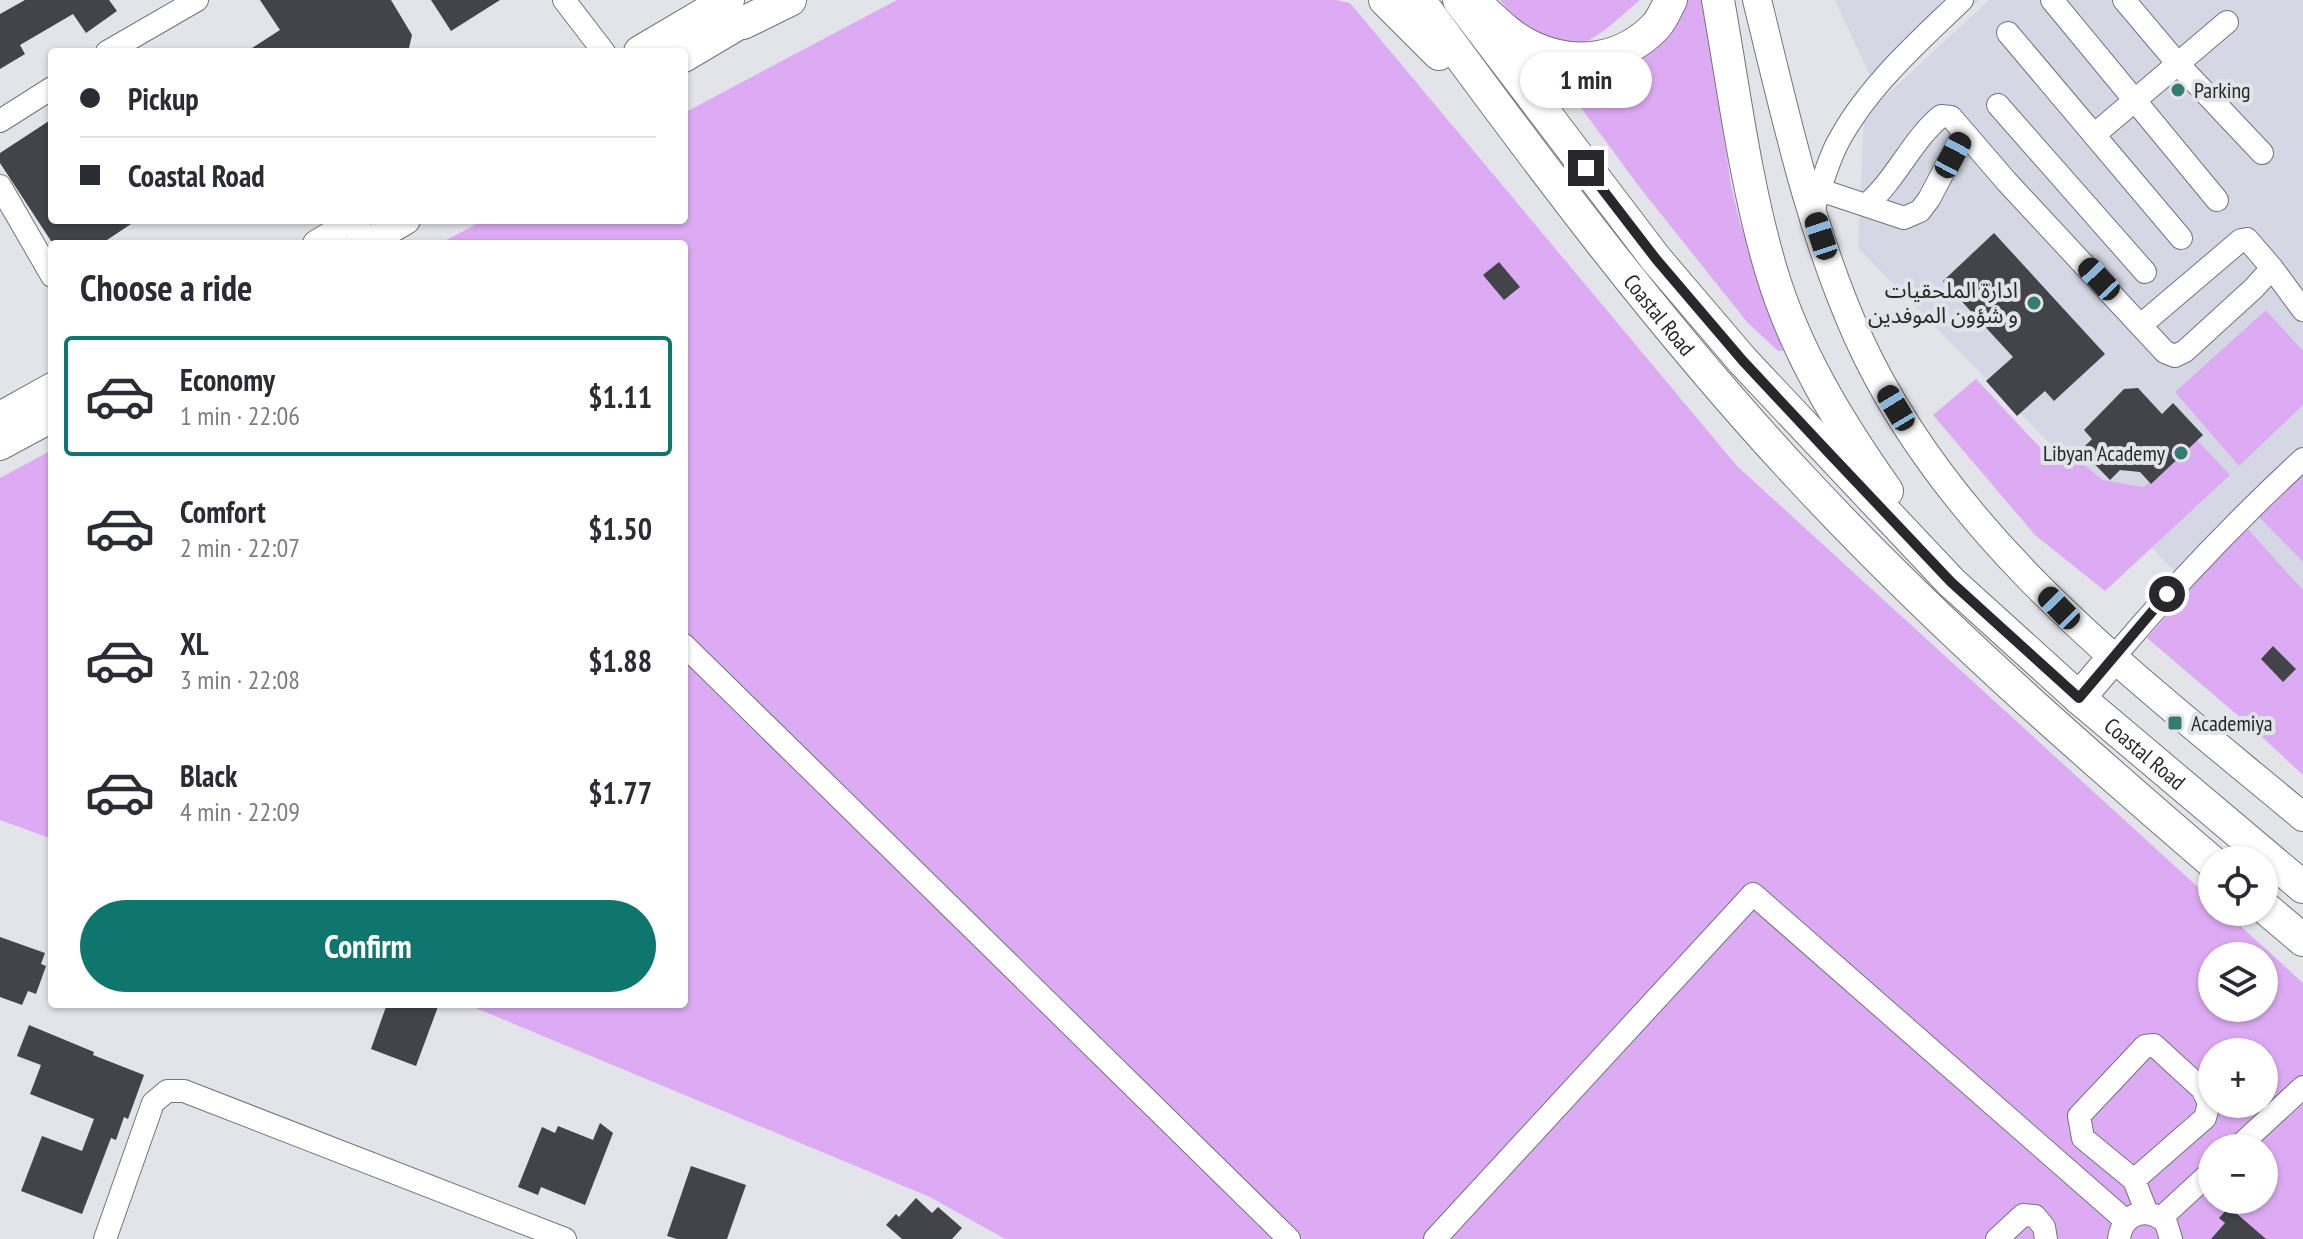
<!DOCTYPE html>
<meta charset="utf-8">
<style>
body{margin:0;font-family:"PT Sans Narrow","Noto Sans Arabic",sans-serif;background:#f2f2f3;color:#2b2b33;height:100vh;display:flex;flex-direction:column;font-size:30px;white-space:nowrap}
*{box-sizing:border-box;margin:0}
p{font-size:26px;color:#7c7c81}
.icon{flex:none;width:44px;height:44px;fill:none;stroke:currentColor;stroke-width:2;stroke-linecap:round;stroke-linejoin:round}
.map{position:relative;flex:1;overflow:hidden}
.sheet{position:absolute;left:48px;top:240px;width:640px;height:768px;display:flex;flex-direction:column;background:#fff;border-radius:8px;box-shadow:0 2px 6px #0004}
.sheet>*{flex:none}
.guide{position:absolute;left:48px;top:48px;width:640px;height:176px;border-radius:8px;box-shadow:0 2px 6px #0004;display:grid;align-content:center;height:176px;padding:0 32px;background:#fff}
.tools{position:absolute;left:2198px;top:846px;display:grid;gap:16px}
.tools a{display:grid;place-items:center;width:80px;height:80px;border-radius:50%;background:#fff;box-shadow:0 2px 6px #0004;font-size:40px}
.end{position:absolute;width:36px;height:36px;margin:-18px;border:10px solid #28282a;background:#fff;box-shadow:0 0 0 4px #fff}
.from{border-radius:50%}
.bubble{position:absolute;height:56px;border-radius:28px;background:#fff;box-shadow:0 2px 6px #0004;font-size:26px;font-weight:600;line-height:56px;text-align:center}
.car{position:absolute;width:24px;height:48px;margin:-24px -12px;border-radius:10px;box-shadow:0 0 6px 2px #0007;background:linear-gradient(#222 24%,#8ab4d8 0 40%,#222 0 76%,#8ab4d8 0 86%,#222 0)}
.guide b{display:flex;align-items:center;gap:28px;height:76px;font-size:30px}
.guide b+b{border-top:2px solid #e1e1e2}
.guide i{width:20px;height:20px;background:#2b2b33}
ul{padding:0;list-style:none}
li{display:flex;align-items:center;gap:24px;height:120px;margin:0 16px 12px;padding:0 16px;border:4px solid transparent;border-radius:8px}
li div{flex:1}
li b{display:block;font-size:30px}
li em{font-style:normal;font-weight:600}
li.on{border-color:#0f766e}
li>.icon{width:72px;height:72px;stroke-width:1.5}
h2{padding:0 32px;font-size:36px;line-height:96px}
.action{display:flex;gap:16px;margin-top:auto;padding:16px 32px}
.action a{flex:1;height:92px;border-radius:48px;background:#0f766e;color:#fff;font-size:32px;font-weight:600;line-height:92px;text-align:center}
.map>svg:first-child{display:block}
.built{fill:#d5d7e4}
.green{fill:#ddabf3;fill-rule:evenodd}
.building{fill:#424449}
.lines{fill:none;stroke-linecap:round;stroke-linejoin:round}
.minor-casing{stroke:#73747a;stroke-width:24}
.major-casing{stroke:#73747a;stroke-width:30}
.highway-casing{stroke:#73747a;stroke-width:34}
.minor{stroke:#fff;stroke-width:22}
.major{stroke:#fff;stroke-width:28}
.highway{stroke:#fff;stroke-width:32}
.route{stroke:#28282a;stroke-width:10}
.poi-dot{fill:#347b73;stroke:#e3e4ea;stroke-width:3}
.labels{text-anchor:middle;stroke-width:8;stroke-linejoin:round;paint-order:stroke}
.poi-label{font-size:22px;fill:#28282a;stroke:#e3e4ea;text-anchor:start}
.street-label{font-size:22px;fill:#28282a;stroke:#e3e4ea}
</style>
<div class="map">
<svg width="2303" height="1239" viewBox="0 0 2303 1239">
<rect width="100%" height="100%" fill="#e3e4ea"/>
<path class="built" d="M1835 0H1979L1878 93Z
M1989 0H2303V702L1858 248 1864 116Z"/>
<path class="green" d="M897 0H1336L1350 3 1737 466 2212 900V912H2225L2303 983V1239H1005L930 1197 466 1004H684V244H439L484 220H684V113ZM2212 956H2264V1008H2212ZM2212 1052H2264V1104H2212ZM2212 1148H2264V1200H2212Z
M1500 0H1640C1625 12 1609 29 1591 39 1563 55 1516 22 1500 0Z
M1681 0H1704L1731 185 1739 219 1755 270 1789 351H1778L1747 322 1641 189 1551 67 1600 71Z
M2266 310 2303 351V405L2239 466 2175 392Z
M1976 379 2050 458 2065 450 2103 480 2144 487 2195 438 2230 475 2105 591 2035 535 1933 415Z
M52 450V839L0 820V478Z
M2303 471V562L2258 516Z
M2245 526 2303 590V775L2248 724 2147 638Z"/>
<path class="building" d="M25 0H109L117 11 86 33 73 14 20 45 25 54 0 69V14Z
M260 0H391L412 35 408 52H246L280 30Z
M431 0H500L451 31Z
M52 119V220H137L101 244H53L0 163V153Z
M1994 233 2105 354 2054 401 2045 391 2017 416 1986 381 2013 357 1943 281Z
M1499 262 1520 287 1504 300 1483 275Z
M2138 388 2162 414 2173 403 2203 435 2151 484 2140 472 2120 470 2110 480 2081 450 2092 439 2084 430 2124 389Z
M2273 646 2296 669 2283 682 2261 659Z
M0 937 45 953 41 964 46 966 36 994 28 991 22 1005 0 997Z
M387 1004H439L416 1066 371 1049Z
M29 1025 94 1052 93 1055 144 1075 128 1119 124 1117 116 1140 111 1138 82 1214 21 1191 42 1136 82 1151 94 1119 30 1094 41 1065 17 1056Z
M600 1123 613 1133 585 1205 541 1187 538 1195 518 1187 542 1127 555 1133 558 1126 593 1140Z
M691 1166 746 1185 727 1239H677L667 1236Z
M916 1198 932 1213 938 1207 962 1228 952 1239H902L886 1225 896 1214 899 1217Z
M2229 1207 2266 1239H2211L2225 1223 2219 1218Z"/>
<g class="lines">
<defs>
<path id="minor" d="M564 0 604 52
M2052 0 2217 200
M2124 0 2178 64 2262 153
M2008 33 2181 238
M107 52 197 0
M1998 105 2145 272
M0 121 52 88
M2094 135 2227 22
M0 186 52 276
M1820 190 1904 218 1920 211 1929 199 1964 133
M1866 205C1896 180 1911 141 1941 116L1951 117 2007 182 2165 352 2175 356 2185 351 2254 288 2272 268
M1813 211C1820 189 1826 167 1836 146 1865 89 1916 44 1962 0
M2141 325 2241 240 2247 239 2272 268 2303 310
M684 645 1289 1239
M2113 658C2173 587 2235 522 2303 459
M2237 1148 2303 1087
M2134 1180 2205 1118 2209 1103 2202 1089 2154 1045 2145 1046 2079 1116 2083 1138 2134 1180 2147 1213
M2161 1218 2212 1171
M105 1239 153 1103 167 1091H184L565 1239
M1435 1239 1753 894 2126 1221
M1997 1239 2023 1215 2035 1216 2044 1227 2046 1239
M2119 1239C2122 1213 2148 1205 2166 1223L2171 1239"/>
<path id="major" d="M1757 0C1785 113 1810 230 1858 337 1950 540 2137 678 2303 817
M684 58 743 23
M317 244 357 220
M365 244 406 220
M0 416 52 387
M0 446 52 418"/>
<g id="highway">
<path d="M1385 0 1439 54"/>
<path id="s1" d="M1419 0C1539 164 1662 329 1801 478 1929 616 2069 739 2212 862"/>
<path id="s2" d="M1459 0 1656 259 1743 361 1951 582 2079 698 2303 887"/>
<path d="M1718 0C1734 90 1745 182 1771 270 1795 351 1839 423 1887 491"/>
<path d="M1479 6C1495 21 1514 40 1534 48 1576 67 1623 60 1655 27 1662 20 1666 9 1671 0"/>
<path d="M743 23 790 0"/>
<path d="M640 52 728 0"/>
<path d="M2079 698 2113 658"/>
<path d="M2264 907 2303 940"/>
</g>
</defs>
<use href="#minor" class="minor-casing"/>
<use href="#major" class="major-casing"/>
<use href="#highway" class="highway-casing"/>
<use href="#minor" class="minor"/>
<use href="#major" class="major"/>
<use href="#highway" class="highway"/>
</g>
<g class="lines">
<path class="route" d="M1586 168 1656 259 1743 361 1828 452 1951 582 2079 698 2167 594"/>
</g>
<g class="poi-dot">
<circle cx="2178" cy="90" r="8"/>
<circle cx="2034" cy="303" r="8"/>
<circle cx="2181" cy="453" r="8"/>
<rect x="2167" y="715" width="16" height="16" rx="4"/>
</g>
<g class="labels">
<g class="poi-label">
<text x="2194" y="98">Parking</text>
<text x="2018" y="298" text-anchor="end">ادارة الملحقيات<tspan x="2018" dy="25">و شؤون الموفدين</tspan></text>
<text x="2165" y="461" text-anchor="end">Libyan Academy</text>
<text x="2191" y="731">Academiya</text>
</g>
<g class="street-label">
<text dy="8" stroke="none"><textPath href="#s1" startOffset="396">Coastal Road</textPath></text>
<text dy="8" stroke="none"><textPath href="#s2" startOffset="1022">Coastal Road</textPath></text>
</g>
</g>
</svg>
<div class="tools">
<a><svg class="icon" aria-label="locate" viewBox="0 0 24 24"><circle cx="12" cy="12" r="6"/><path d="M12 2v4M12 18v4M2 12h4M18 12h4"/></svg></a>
<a><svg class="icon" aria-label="layers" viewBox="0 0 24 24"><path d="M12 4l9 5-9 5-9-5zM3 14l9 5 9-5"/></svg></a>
<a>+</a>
<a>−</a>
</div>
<i class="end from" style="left:2167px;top:594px"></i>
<i class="end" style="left:1586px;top:168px"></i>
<div class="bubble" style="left:1520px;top:52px;width:132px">1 min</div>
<i class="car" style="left:1953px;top:155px;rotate:28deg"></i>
<i class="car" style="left:1821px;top:236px;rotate:342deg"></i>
<i class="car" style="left:2099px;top:279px;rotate:317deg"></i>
<i class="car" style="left:1896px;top:408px;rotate:329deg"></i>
<i class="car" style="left:2059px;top:608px;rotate:316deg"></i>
<div class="guide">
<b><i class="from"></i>Pickup</b>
<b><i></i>Coastal Road</b>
</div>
<section class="sheet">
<h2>Choose a ride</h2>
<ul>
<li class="on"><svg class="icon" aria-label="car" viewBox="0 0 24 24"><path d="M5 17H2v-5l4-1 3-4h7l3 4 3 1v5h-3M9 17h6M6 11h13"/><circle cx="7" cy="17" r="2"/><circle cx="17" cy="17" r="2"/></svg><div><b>Economy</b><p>1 min · 22:06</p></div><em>$1.11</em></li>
<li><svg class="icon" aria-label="car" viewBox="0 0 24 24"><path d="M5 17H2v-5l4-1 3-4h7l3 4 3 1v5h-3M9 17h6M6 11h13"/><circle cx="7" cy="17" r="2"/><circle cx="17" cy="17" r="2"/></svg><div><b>Comfort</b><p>2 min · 22:07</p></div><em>$1.50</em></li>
<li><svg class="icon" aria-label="car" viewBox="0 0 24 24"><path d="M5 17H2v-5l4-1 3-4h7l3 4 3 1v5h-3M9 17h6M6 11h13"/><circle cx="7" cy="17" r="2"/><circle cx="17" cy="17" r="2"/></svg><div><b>XL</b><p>3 min · 22:08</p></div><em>$1.88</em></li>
<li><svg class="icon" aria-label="car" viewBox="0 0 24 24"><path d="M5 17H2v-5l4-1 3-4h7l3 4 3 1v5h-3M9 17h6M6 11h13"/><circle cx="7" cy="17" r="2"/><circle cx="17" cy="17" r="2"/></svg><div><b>Black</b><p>4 min · 22:09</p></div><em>$1.77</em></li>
</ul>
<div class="action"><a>Confirm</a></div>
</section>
</div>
